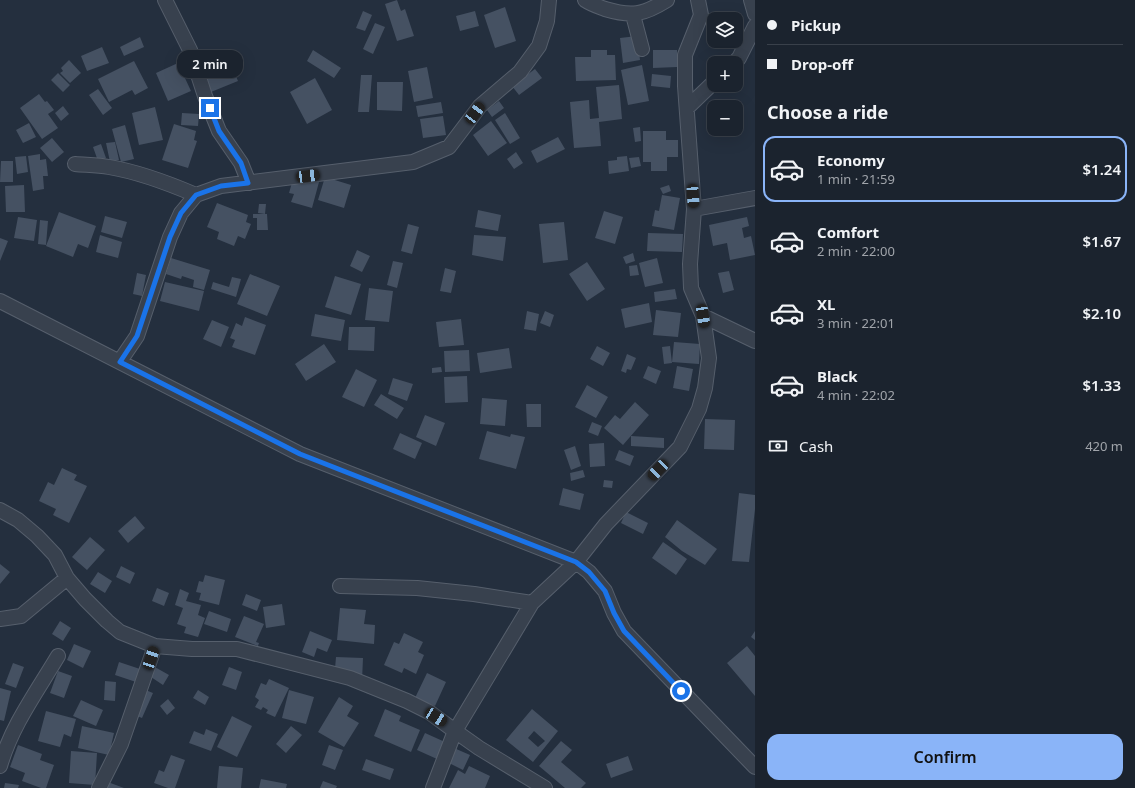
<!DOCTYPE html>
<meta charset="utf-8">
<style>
body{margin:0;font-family:"Noto Sans",sans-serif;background:#242b36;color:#f1f3f6;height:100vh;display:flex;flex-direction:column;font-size:15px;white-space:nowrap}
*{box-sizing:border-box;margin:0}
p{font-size:13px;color:#a0a4aa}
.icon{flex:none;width:22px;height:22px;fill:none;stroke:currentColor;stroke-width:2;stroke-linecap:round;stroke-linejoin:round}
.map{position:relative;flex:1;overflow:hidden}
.details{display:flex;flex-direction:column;background:#1b232e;width:380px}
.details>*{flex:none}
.banner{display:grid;align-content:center;height:88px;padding:0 12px;background:#1b232e}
.buttons{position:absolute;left:707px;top:12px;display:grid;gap:8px}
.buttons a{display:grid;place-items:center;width:36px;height:36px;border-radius:8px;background:#1b232e;box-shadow:0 4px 16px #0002,0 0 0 1px #39404a;font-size:20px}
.end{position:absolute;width:18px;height:18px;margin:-9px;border:5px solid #1a73e8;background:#fff;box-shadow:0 0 0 2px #fff}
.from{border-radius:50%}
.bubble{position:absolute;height:28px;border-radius:12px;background:#1b232e;box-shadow:0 4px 16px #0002,0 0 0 1px #39404a;font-size:13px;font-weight:600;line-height:28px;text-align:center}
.car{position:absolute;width:12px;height:24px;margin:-12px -6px;border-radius:5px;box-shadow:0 0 3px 1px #0007;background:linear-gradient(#222 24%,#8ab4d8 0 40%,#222 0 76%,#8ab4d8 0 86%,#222 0)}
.banner b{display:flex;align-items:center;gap:14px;height:38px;font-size:15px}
.banner b+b{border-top:1px solid #39404a}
.banner i{width:10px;height:10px;background:#f1f3f6}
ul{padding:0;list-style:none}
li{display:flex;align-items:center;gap:12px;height:66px;margin:0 8px 6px;padding:0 4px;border:2px solid transparent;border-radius:12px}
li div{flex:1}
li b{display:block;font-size:15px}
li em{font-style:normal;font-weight:600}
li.active{border-color:#8ab4f8}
li>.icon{width:36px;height:36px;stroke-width:1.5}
h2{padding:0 12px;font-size:18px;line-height:48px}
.pay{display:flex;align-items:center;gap:10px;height:44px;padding:0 12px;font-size:15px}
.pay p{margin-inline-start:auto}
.action{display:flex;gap:8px;margin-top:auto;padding:8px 12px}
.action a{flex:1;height:46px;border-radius:12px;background:#8ab4f8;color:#111;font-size:16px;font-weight:600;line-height:46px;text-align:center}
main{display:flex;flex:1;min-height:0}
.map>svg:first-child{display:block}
.building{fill:#455162;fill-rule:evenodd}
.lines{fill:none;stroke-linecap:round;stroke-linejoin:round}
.street-casing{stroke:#565f6c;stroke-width:16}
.street{stroke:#38414e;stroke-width:14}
.route{stroke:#1a73e8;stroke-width:5}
</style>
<main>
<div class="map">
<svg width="755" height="788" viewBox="0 0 755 788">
<rect width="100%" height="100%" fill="#242f3e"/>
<path class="building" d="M397 0 401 11 405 9 414 36 397 41 385 4Z
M505 7 516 41 495 48 484 15Z
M363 11 372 15 365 31 356 28Z
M475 11 479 26 460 31 456 16Z
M375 23 385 27 373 54 363 49Z
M637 36 640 60 623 63 620 38Z
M140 37 144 47 124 56 120 47Z
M102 47 109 63 87 71 81 56Z
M313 50 341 68 334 78 307 61Z
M591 50H607V55H615L616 80 576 81 575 57H591Z
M653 50H677V67L653 68Z
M69 60 81 73 70 83 60 73 63 71 61 68Z
M134 61 148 88 135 95 132 90 109 102 98 79Z
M178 63 191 91 168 101 156 73Z
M230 63 238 81 211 92 204 75Z
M642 65 649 101 628 105 621 70Z
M427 67 433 98 414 102 408 71Z
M535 69 542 78 519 95 512 86Z
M58 73 70 85 63 92 51 80Z
M652 74 671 76 670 88 651 86Z
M361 75H372L369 112H358Z
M315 78 332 110 307 124 290 92Z
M377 82H403L402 111 377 110Z
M619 85 622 119 599 122 601 146 574 148 570 102 589 100 590 119 599 118 596 87Z
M98 89 112 108 103 115 89 95Z
M39 94 45 102 47 101 54 110 48 114 58 128 42 139 20 108Z
M499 101 504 108 492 117 487 110Z
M441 102 443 113 418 117 416 106Z
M63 106 69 114 61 121 55 113Z
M155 107 163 140 139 145 132 113Z
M182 113 199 114 198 126 181 125Z
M505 113 520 138 510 144 495 120Z
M443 116 446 135 423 138 420 119Z
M491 121 507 143 488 156 473 135Z
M29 123 36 137 23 143 16 130Z
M174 124 196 131 194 140 197 141 188 168 162 160Z
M125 125 134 159 121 162 112 129Z
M640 127 641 141 635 142 633 128Z
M643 131H666V140H678V157H667V171H651V162H643Z
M558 137 565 149 537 163 531 151Z
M52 138 64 152 52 162 40 148Z
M115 142 119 160 110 162 106 143Z
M101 144 106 158 98 161 93 147Z
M516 152 523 163 514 169 507 159Z
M40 154V160L46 159 48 176H43L44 189 33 191 28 156Z
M26 156 28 172 17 174 15 157Z
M627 156 629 171 609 174 608 161 617 160V157Z
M639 157 641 166 631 168 629 158Z
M1 161H13V182H0Z
M325 177 351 185 344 208 318 200Z
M293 179H307L319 182 312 208 291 202 294 194 289 193Z
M24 185 25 212H6L5 186Z
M669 185 671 191 663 194 660 188Z
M662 195 680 198 674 230 652 226 655 210 659 211Z
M217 203 248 215 246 222 251 224 245 239 238 236 234 246 217 239 219 232 207 227Z
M259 204H266L265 214 258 213Z
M478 210 501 215 498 231 475 227Z
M604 211 623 217 615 244 595 238Z
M59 212 96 226 88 248 78 244 73 257 46 246Z
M253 214H267L268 230H257V218H253Z
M105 216 127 222 122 238 101 232Z
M18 217 37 220 34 241 14 238Z
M747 217 749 226 742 228 744 238 751 236 755 255 730 260 727 243 713 246 709 225Z
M40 220 48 221 46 245 38 244Z
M564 222 568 260 543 263 539 224Z
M408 224 419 227 412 254 401 251Z
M648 233 683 234 682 252 647 251Z
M100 235 122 242 118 258 96 252Z
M474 235 506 237 503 261 472 255Z
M0 238 8 241 0 261Z
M357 250 370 256 362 272 350 266Z
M633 253 635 261 626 264 623 257Z
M171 258 210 270 204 290 193 287 194 280 182 276 181 279 166 274Z
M657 258 663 283 645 287 639 263Z
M393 261 403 263 397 288 387 285Z
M587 262 605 289 587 301 569 274Z
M637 265 639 275 630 276 629 266Z
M445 268 456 271 451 293 440 291Z
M729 271 734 290 723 293 718 273Z
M137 273 146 275 142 296 133 294Z
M250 274 280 286 267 316 237 304Z
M335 276 361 284 351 315 325 307Z
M232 277 241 279 236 297 211 289 213 282 229 287Z
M165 282 204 291 199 311 160 301Z
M369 288 393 291 389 322 365 320Z
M675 289 677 299 655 302 654 292Z
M649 303 652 322 625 328 621 309Z
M656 310 681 313 678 337 653 335Z
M527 311 539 314 536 331 524 329Z
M545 311 554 315 550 327 540 323Z
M315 314 345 320 341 341 311 336Z
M245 317 266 325 255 355 232 347 235 340 230 338 236 323 242 326Z
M461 319 464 345 439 347 436 322Z
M212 320 229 327 221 347 203 339Z
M349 327H375L374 351 348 350Z
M674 342 700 344 699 364 672 362Z
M324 344 336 362 306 381 295 364Z
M597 346 610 353 603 366 590 359Z
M670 346 672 363 664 364 662 347Z
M509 348 512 368 480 373 477 353Z
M469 350 470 371 445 372 444 351Z
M627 354 636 358 631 370 627 369 626 373 621 371Z
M648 366 661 371 656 384 643 378Z
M677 366 693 369 689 391 673 388Z
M441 367 442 372 432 373V368Z
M356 369 377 380 364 407 342 397Z
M467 376 468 402 445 403 444 377Z
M393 378 413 384 407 401 388 394Z
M587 385 608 397 596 418 575 407Z
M381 394 404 408 397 419 374 405Z
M482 398 507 400 505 426 480 424Z
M635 402 649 415 623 445 604 428 615 415 620 419Z
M526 404H541V427H527Z
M425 415 445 423 436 446 416 437Z
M705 419 735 420 734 450 704 449Z
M592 422 602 426 598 436 588 432Z
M487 431 510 437 511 434 525 437 516 469 479 459Z
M400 433 422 443 415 459 393 449Z
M631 436 664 438V448L631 446Z
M604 443 605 466 590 467 589 444Z
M575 446 581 466 571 470 564 450Z
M619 450 634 456 630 466 615 460Z
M62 468 77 475 74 480 87 486 69 523 53 515 56 509 39 501 48 482 54 485Z
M583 470 585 477 571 481 570 473Z
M604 480 613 481 612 488 603 487Z
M563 488 584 494 580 510 559 505Z
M739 493 755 495V509L749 562 732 561Z
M626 512 648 523 643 534 621 523Z
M135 516 145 528 128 543 118 531Z
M677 520 717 549 705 565 682 551 665 537Z
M90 537 105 550 87 570 72 557Z
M663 542 687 559 676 575 652 558Z
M0 564 10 572 0 584Z
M121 566 135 573 130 584 116 577Z
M98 572 112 581 105 593 90 584Z
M205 575 225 580 219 605 199 600 201 593 196 592 199 581 203 582Z
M157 588 169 593 164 606 152 601Z
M180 589 189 593 186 601 201 605 198 615 205 618 198 637 184 633 186 627 177 624 183 608 175 605Z
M246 594 261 600 257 611 242 605Z
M282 604 285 625 266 628 263 607Z
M340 608 366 610 364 624 375 625 374 644 337 640Z
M209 611 231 619 227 632 204 624Z
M244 616 264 624 256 642 259 643 258 646 235 637Z
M60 621 71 628 63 641 52 634Z
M310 631 332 640 327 652 317 648 314 657 302 652Z
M755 631V640L751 637Z
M404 633 423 642 418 652 424 655 416 674 404 668 402 673 384 665 394 642 399 644Z
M74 644 91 651 83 668 67 660Z
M747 646 755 656V696L727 663Z
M336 657 363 658 362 681 334 680Z
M119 662 143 670 139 683 115 675Z
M13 663 24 667 16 688 5 684Z
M153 666 169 675 163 685 148 675Z
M229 667 242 672 236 690 222 685Z
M58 671 72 676 64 698 50 693Z
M427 673 446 682 435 706 415 698Z
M269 679 289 688 275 717 266 713 268 710 263 707 261 710 255 707 259 700 255 697 261 683 266 685Z
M105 681 116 682 115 701 104 700Z
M138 687 153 693 142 718 127 712Z
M0 688 11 691 4 721 0 720Z
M198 690 209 697 205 705 193 698Z
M289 690 314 697 306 724 282 718Z
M339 697 353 706 347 716 359 723 344 747 318 732Z
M168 699 175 708 167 715 160 706Z
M81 700 103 710 96 726 73 716Z
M385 709 401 716 399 721 420 730 411 752 374 736Z
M532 709 558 731 533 762 506 740ZM534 731 545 741 538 747 528 738Z
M46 711 76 719 71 737 64 734 60 747 38 741Z
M232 716 252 726 237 757 217 747Z
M82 726 114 733 109 755 78 748Z
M291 726 302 735 286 753 276 744Z
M206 729 218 734 211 751 189 743 194 731 204 735Z
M425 733 445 742 437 759 417 750Z
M561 741 572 750 561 762 586 783 581 788H565L539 766Z
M18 745 42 754 40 760 54 765 46 788H41L22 781 25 773 10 767Z
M329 745 343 750 335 770 322 765Z
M454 748 470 755 463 770 447 762Z
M71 751 97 753 95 785 69 783Z
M171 755 185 760 175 788H168L154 783 159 770 164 772Z
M628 756 633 770 611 778 606 764Z
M366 759 394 769 390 780 362 770Z
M219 766 243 768 241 788H217Z
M469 766 490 776 485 788H449L458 770 465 774Z
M261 779 287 784 286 788H259Z
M105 781 124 788H102Z
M323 781 337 786 336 788H320Z
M5 783 19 785 18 788H4Z"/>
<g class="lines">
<defs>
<path id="street" d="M165 0 190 50 205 96 219 131 241 163 249 183
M585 0C591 4 597 6 605 9 632 17 643 15 667 0
M751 0 755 14
M633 15 642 49
M734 63 739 58 755 26
M687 108 714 82
M75 164C86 165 98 165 109 167 139 172 168 183 196 195
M694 209 755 198
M0 301 300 454 576 562 589 572 605 591 614 613 624 631 755 767
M703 316 755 341
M120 361 137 336 170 237 181 213 196 195 221 186 413 162 449 147 480 106 520 72 539 46 547 21 549 0
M0 510 18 520 37 536 55 555 67 578 85 599 107 621 120 632 155 646 192 649H237L350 678 407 701 429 712 455 731 433 788
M340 586 417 588 474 594 532 603
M0 619 21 616 67 578
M0 766C12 725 36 693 58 656
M99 788 121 744 155 646
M545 788 479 748 455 731 532 603 576 562 606 524 680 447 699 409 705 388 709 358 703 316 691 288 690 264 694 209 685 86V55L701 15 698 0"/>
</defs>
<use href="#street" class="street-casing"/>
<use href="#street" class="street"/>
</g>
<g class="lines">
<path class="route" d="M210 108 219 131 241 163 248 183 221 186 196 195 181 213 170 237 137 336 120 362 300 454 576 562 589 572 605 591 614 613 624 631 681 691"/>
</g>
</svg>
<div class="buttons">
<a><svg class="icon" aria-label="layers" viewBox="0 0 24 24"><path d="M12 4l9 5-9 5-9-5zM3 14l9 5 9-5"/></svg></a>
<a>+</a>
<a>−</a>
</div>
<i class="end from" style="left:681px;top:691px"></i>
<i class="end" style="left:210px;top:108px"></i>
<div class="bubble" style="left:177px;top:50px;width:66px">2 min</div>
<i class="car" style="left:475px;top:113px;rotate:37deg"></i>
<i class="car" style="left:308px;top:176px;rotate:83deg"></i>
<i class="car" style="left:693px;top:196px;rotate:176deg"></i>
<i class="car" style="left:703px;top:316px;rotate:171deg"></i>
<i class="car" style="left:658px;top:470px;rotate:224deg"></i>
<i class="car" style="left:151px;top:658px;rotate:18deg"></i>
<i class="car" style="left:436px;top:717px;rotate:122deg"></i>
</div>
<section class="details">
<div class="banner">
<b><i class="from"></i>Pickup</b>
<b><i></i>Drop-off</b>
</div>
<h2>Choose a ride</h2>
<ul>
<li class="active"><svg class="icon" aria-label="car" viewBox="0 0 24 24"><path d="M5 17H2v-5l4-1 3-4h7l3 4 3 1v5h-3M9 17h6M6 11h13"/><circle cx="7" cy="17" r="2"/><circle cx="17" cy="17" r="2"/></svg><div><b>Economy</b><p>1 min · 21:59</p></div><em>$1.24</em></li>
<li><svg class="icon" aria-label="car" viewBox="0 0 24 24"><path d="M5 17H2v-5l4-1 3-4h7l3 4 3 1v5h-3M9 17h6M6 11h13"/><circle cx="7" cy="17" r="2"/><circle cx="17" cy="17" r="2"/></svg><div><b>Comfort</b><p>2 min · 22:00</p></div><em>$1.67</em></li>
<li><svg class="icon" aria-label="car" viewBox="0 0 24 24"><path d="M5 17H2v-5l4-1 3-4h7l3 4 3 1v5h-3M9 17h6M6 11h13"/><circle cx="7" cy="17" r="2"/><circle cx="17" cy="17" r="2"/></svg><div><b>XL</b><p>3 min · 22:01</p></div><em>$2.10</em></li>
<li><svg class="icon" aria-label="car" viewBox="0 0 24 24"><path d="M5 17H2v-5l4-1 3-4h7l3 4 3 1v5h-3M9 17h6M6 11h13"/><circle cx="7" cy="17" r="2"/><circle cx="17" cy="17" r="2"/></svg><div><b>Black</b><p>4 min · 22:02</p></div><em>$1.33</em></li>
</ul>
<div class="pay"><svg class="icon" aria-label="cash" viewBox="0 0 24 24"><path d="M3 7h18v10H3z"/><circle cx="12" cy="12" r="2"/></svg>Cash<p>420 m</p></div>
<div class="action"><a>Confirm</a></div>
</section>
</main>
